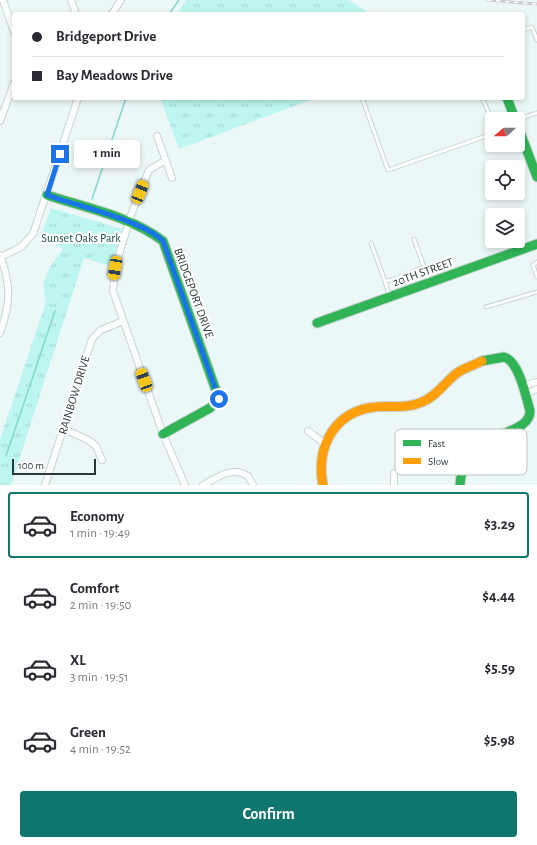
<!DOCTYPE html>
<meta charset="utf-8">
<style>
body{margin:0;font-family:"Alegreya Sans",sans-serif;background:#f2f2f3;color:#2b2b33;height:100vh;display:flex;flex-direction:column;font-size:15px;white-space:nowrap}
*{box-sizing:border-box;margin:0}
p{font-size:13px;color:#7c7c81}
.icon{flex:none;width:22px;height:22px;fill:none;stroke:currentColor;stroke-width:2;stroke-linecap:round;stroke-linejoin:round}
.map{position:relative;height:485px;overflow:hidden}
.panel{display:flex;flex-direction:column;background:#fff;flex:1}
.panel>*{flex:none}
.hud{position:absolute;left:12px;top:12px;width:513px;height:88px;border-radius:4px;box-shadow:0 2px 6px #0003;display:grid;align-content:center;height:88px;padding:0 20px;background:#fff}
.needle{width:26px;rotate:250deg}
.controls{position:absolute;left:485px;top:112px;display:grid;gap:8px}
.controls a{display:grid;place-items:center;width:40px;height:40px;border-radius:4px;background:#fff;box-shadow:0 2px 6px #0003;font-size:20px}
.scale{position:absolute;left:12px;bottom:10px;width:84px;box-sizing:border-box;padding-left:4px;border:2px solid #2c3837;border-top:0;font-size:11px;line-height:14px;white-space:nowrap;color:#2c3837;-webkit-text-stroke:3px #fff;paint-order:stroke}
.end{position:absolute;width:18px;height:18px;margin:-9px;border:5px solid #1a73e8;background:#fff;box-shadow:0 0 0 2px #fff}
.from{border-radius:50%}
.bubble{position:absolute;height:28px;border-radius:4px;background:#fff;box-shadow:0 2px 6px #0003;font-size:13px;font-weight:700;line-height:28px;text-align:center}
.car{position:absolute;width:12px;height:24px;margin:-12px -6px;border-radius:5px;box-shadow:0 0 3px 1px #0007;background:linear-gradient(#f5c518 24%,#345 0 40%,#f5c518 0 76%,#345 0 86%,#f5c518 0)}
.hud b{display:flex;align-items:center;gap:14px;height:38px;font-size:15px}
.hud b+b{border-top:1px solid #e1e1e2}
.hud i{width:10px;height:10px;background:#2b2b33}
ul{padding:7px 0 0;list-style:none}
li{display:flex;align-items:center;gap:12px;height:66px;margin:0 8px 6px;padding:0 12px;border:2px solid transparent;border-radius:4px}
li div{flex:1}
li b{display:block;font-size:15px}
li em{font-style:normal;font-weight:700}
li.current{border-color:#0f766e}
li>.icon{width:36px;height:36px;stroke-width:1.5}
.button{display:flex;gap:8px;margin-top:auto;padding:8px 20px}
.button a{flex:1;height:46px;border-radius:4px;background:#0f766e;color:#fff;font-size:16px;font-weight:700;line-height:46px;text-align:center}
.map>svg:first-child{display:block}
.park{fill:url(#park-tufts)}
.garden{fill:#bdf6f0}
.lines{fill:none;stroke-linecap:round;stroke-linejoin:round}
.stream{stroke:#84d7d0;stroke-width:1.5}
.lane-casing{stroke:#c8d4d3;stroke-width:5}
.street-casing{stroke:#c8d4d3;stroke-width:8}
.fast-casing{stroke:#c8d4d3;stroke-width:11}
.slow-casing{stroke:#c8d4d3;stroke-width:11}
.lane{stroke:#fcfefe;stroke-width:3}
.street{stroke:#fcfefe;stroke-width:6}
.fast{stroke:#30b455;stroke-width:9}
.slow{stroke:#ff9f0a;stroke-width:9}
.rail-casing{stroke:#cbcece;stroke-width:3}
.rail{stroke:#fff;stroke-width:1.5;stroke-dasharray:4.5;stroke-linecap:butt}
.route{stroke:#1a73e8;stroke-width:5}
.labels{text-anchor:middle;stroke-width:4;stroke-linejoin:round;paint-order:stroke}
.park-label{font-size:12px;fill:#1b4d49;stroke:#fff}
.street-label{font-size:12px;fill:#2c3837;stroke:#fff}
.key{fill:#fff;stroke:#c0c3c3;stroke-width:1}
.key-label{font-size:11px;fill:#2c3837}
</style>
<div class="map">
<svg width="537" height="485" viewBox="0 0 537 485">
<defs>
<pattern id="park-tufts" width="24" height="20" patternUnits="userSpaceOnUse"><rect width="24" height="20" fill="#bdf6f0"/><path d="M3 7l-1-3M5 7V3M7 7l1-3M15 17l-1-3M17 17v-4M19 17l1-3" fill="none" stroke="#a3d4ce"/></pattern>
</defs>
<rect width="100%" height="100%" fill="#ecf8f7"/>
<path class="park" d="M186 0H349L370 14H177Z
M160 98H316L179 149Z
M51 208 122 229 111 266 84 258 11 485H0V439L46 302 43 284 50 267 63 249 41 236Z"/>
<path class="garden" d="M90 230 102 234 98 248 86 245Z"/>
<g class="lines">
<path class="stream" d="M169 14 179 0
M92 199 126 98
M6 456 55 311"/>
<defs>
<path id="lane" d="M523 30 532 27 537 40
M362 98 388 170 492 134
M482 98 492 120
M518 119 537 113
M414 239 429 281
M371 243 385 281 392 280 424 267
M537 262 533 265 537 277
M385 281 389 295
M486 307 537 292"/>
<path id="street" d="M3 0 14 32
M71 0 76 14
M112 14 121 0
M0 121 14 83
M157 136 172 178
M166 160 149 170 131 215 115 268 113 291 163 434 185 485
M1 257 21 247 33 234 78 98
M0 333C11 302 11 285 0 255
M522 386 537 382
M525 394 537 389
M64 429 88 440 96 446 102 460
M308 431 324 443
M394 473V485
M45 485 92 339 101 330 123 321
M203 485C218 477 232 466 248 476L253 485"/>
<path id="fast" d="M507 98 515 119
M518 127 537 177
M47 195C86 208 130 216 163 241L219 399 210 408 163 434
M317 323 537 244
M460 485C463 428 530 439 530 411 526 397 519 361 504 357L482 361"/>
<path id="slow" d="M323 485C316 451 331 416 368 408 386 404 405 410 422 402 437 396 445 382 457 373 464 368 474 365 482 361"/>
</defs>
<use href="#lane" class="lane-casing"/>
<use href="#street" class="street-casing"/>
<use href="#fast" class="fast-casing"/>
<use href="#slow" class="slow-casing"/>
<use href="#lane" class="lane"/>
<use href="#street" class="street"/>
<use href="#fast" class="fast"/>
<use href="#slow" class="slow"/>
<defs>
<path id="rail" d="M487 0 537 4"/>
</defs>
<use href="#rail" class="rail-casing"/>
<use href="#rail" class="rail"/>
</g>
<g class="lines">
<path class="route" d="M60 154 47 195C77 206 142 220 163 241L219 399"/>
</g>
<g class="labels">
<g class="park-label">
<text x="81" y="242">Sunset Oaks Park</text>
</g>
<g class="street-label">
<text transform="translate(423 272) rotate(-20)" y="4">20TH STREET</text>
<text transform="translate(194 293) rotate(70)" y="4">BRIDGEPORT DRIVE</text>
<text transform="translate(74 395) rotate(-73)" y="4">RAINBOW DRIVE</text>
</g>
</g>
<rect x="395" y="429" width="132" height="46" rx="6" class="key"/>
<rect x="403" y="440" width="18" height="6" fill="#30b455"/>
<rect x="403" y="458" width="18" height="6" fill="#ff9f0a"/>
<g class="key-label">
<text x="428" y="447">Fast</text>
<text x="428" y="465">Slow</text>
</g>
</svg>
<div class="controls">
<a><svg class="needle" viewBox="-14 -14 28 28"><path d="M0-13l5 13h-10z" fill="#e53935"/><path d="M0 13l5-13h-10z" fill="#7c7c81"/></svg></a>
<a><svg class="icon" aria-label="locate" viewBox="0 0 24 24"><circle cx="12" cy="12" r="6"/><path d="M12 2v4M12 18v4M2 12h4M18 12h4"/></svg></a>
<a><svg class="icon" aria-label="layers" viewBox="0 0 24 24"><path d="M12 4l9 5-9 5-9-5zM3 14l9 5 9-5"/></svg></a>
</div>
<div class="scale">100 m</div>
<i class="end from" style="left:219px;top:399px"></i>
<i class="end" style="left:60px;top:154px"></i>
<div class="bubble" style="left:74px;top:140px;width:66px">1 min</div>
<i class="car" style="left:140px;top:192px;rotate:22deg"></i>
<i class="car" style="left:115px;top:268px;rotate:189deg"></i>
<i class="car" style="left:144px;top:380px;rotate:340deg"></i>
<div class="hud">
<b><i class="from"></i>Bridgeport Drive</b>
<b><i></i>Bay Meadows Drive</b>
</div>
</div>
<section class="panel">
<ul>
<li class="current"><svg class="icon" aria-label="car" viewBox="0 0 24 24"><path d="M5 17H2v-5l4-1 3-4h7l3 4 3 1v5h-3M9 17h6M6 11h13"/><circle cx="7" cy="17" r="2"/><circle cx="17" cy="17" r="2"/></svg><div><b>Economy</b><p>1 min · 19:49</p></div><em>$3.29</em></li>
<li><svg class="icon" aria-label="car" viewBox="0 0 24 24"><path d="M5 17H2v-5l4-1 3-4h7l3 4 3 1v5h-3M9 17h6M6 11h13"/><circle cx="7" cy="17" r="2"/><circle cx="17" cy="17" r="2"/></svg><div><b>Comfort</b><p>2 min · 19:50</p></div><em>$4.44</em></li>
<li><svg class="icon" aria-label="car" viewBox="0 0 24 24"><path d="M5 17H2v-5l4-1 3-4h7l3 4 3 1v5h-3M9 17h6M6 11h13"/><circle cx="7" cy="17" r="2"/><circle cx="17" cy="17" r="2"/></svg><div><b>XL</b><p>3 min · 19:51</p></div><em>$5.59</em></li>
<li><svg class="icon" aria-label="car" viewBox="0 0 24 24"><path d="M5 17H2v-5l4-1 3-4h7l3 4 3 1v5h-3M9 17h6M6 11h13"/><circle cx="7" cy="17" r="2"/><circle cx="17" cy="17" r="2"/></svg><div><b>Green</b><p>4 min · 19:52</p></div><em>$5.98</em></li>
</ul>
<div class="button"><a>Confirm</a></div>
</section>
